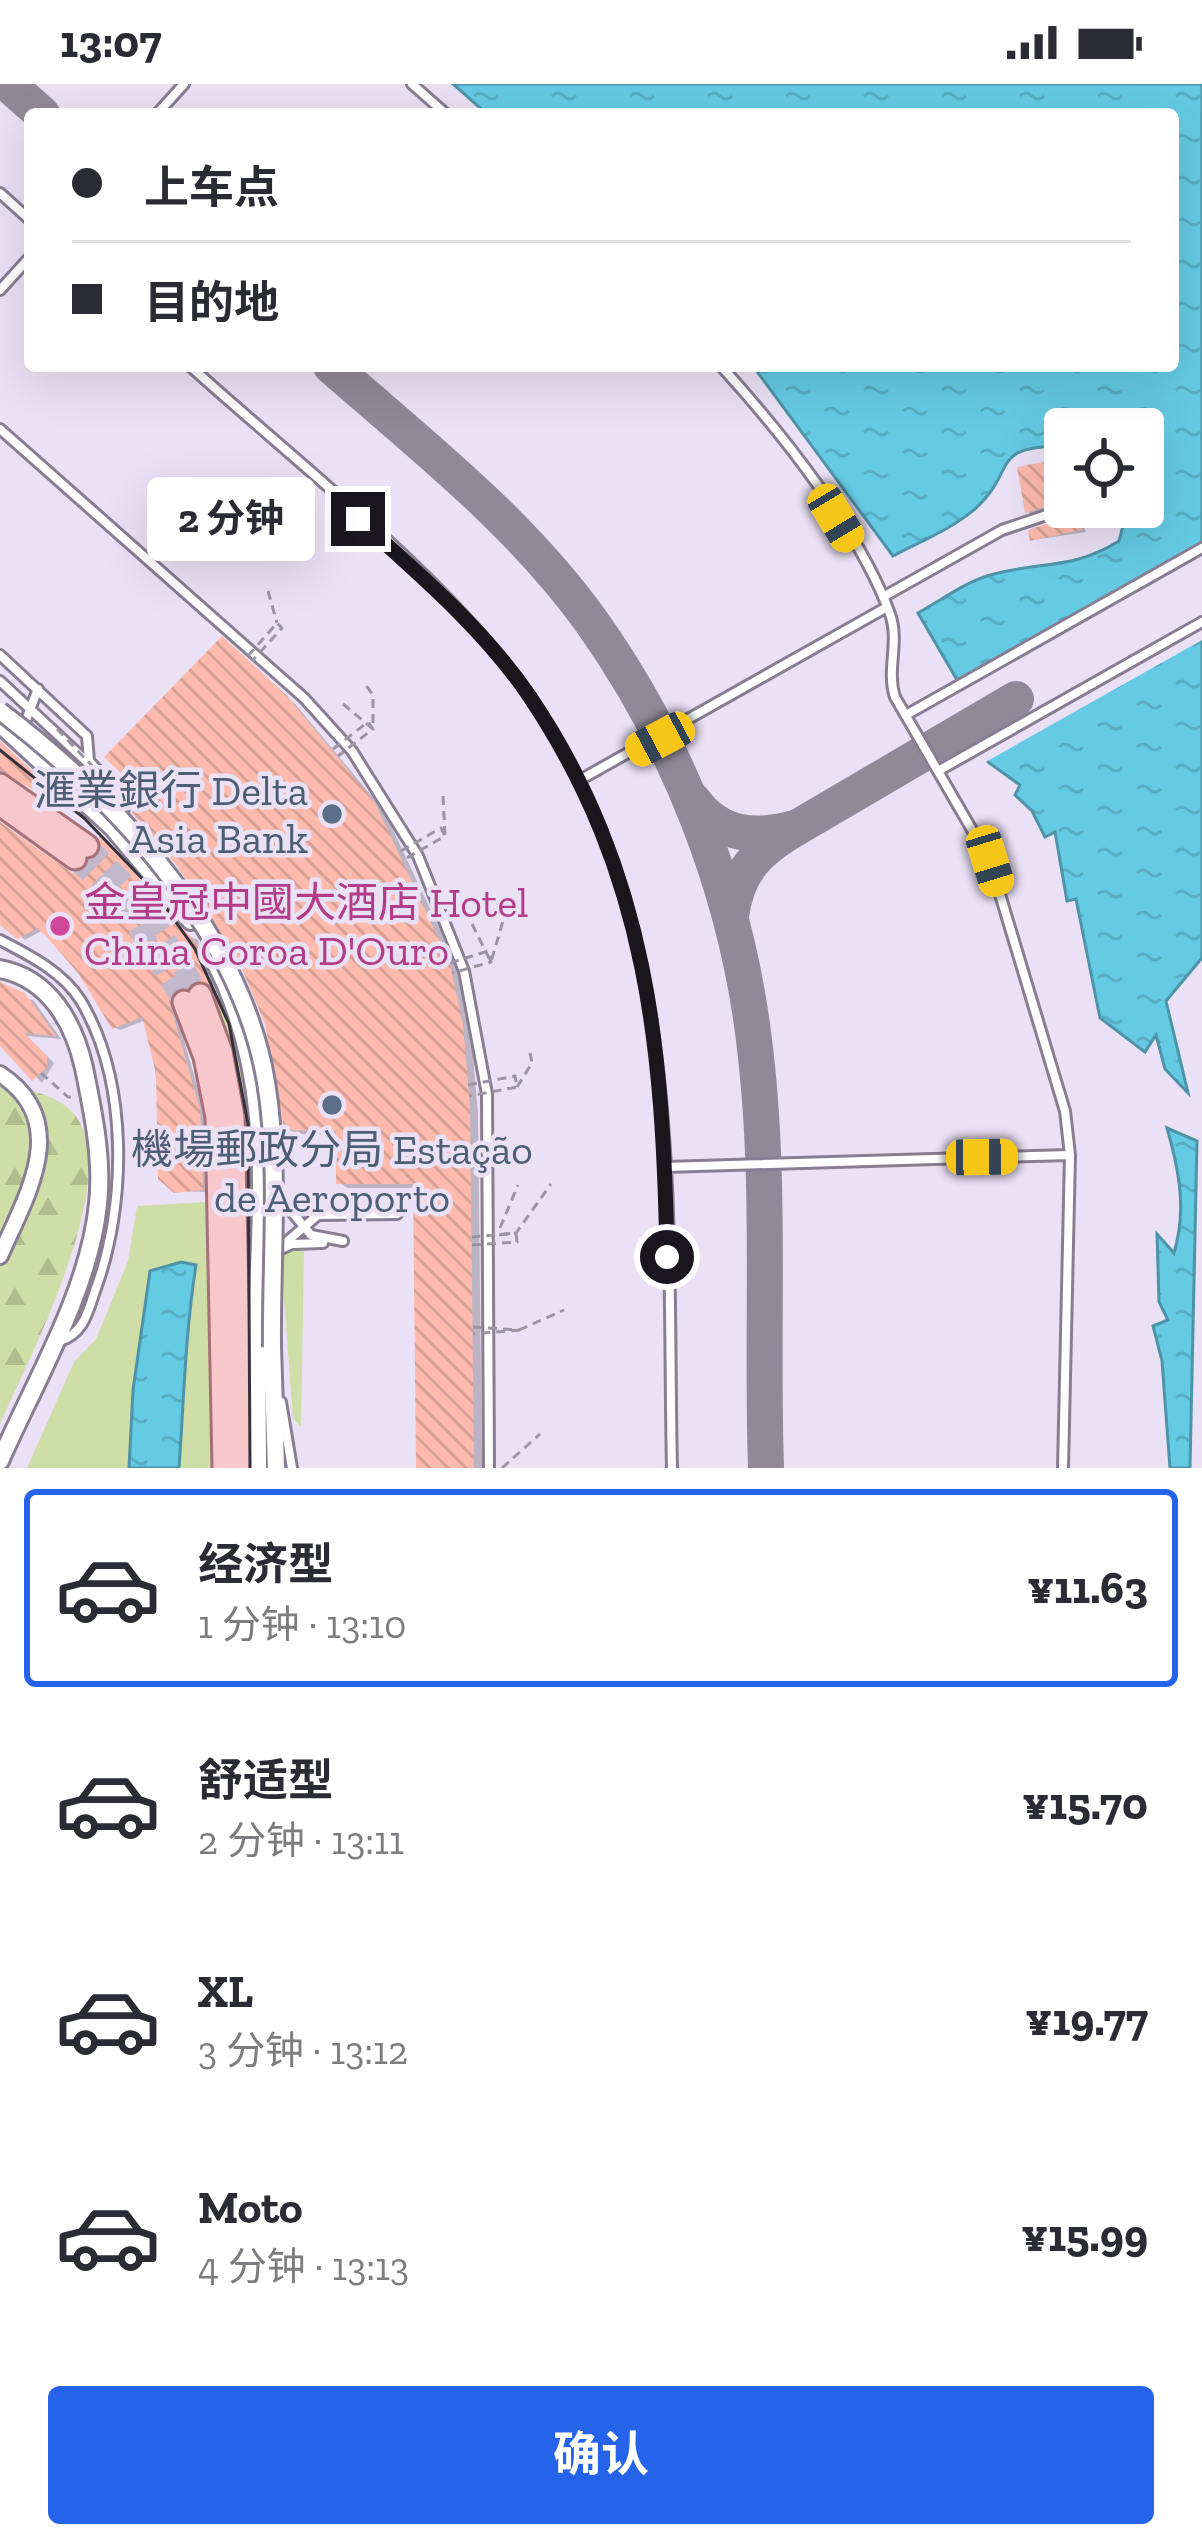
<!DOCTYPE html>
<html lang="zh">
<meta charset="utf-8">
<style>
body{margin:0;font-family:"Zilla Slab","Noto Sans SC",serif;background:#f7f7f7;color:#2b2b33;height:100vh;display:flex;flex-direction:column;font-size:45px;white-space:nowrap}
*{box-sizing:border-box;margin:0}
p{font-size:39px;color:#7c7c81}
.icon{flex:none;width:66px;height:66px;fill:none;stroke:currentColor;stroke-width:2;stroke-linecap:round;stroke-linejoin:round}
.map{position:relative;height:1384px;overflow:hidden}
.drawer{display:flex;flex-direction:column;background:#fff;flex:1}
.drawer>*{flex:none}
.hud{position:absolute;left:24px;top:24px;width:1155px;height:264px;border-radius:12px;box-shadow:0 12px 48px #0002;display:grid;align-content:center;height:264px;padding:0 48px;background:#fff}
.fabs{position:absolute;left:1044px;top:324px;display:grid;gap:24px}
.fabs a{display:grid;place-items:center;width:120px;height:120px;border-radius:12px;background:#fff;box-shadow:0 12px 48px #0002;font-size:60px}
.end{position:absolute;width:54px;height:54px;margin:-27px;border:15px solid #19161d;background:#fff;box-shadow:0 0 0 6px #fff}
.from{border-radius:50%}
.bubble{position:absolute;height:84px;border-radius:12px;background:#fff;box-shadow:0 12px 48px #0002;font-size:39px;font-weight:700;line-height:84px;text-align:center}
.car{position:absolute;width:36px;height:72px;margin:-36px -18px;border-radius:15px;box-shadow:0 0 9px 3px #0007;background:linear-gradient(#f5c518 24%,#345 0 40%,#f5c518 0 76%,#345 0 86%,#f5c518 0)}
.hud b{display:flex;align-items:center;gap:42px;height:114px;font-size:45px}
.hud b+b{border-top:3px solid #e1e1e2}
.hud i{width:30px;height:30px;background:#2b2b33}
ul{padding:21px 0 0;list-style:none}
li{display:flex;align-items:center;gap:36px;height:198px;margin:0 24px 18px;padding:0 24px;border:6px solid transparent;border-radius:12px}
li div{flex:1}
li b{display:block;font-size:45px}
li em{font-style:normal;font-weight:700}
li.on{border-color:#2563eb}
li>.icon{width:108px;height:108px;stroke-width:1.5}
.button{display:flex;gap:24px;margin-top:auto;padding:24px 48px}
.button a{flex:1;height:138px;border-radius:12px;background:#2563eb;color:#fff;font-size:48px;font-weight:700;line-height:138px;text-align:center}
.status{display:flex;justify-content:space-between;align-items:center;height:84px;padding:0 60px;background:#fff;direction:ltr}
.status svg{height:33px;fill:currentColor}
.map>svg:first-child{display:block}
.grass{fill:#cfdda6}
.forest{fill:url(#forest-firs)}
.water{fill:url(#water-ripples);stroke:#4e94a8;stroke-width:3}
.pier{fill:#ebe1f6}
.shadow{fill:#0003}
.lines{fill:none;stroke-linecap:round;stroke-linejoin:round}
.taxiway{stroke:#908a98;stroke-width:36}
.building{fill:url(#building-back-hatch)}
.primary-tunnel{stroke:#c1b8cb;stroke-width:21;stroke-dasharray:21 10;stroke-linecap:butt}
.service-casing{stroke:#887e92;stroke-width:14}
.minor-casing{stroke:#887e92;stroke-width:20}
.tertiary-casing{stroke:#887e92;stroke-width:22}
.primary-casing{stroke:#a77077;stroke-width:27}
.path{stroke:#9b94a4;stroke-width:3;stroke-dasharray:9 6;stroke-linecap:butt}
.service{stroke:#fff;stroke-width:8}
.minor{stroke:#fff;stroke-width:14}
.tertiary{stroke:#fff;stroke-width:16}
.primary{stroke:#f8c7cb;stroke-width:21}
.tram{stroke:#36323b;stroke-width:3}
.tertiary-bridge-casing{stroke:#887e92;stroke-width:22;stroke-linecap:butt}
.path-bridge{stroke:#9b94a4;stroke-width:3;stroke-dasharray:9 6;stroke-linecap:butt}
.tertiary-bridge{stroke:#fff;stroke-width:16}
.route{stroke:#19161d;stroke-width:15}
.service-dot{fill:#5c6f8a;stroke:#ebe1f6;stroke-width:4.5}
.hotel-dot{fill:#d1479c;stroke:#ebe1f6;stroke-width:4.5}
.labels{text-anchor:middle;stroke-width:9;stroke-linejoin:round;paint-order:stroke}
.service-label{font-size:42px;fill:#4e5e75;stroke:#ebe1f6;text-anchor:end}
.hotel-label{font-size:42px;fill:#b23c85;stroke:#ebe1f6;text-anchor:start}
</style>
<div class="status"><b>13:07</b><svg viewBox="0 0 49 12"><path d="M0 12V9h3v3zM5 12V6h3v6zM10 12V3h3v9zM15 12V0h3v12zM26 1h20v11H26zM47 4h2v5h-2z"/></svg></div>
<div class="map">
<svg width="1202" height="1384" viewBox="0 0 1202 1384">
<defs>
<pattern id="forest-firs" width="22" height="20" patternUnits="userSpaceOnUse" patternTransform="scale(3)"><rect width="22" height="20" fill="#cfdda6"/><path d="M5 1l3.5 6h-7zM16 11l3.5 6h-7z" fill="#b1bd8e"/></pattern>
<pattern id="water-ripples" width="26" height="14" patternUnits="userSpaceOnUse" patternTransform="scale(3)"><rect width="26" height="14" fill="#65cae4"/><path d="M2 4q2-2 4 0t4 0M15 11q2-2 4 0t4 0" fill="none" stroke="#57adc3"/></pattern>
<pattern id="building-back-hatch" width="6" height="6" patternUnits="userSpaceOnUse" patternTransform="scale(3)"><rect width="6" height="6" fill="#fdbaad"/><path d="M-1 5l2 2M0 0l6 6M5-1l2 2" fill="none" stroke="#d89f94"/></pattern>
</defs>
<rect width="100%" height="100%" fill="#ebe1f6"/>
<path class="grass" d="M216 904C271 1031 253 1243 253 1384L206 909Z
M206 1118 213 1384H27L74 1278 96 1255 106 1231 128 1177 137 1122Z
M292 1164 304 1165 301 1343 293 1335 281 1173Z"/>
<path class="forest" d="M0 995C24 1007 57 1009 75 1031 124 1094 28 1276 0 1340Z"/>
<path class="water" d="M453 0H1202V874L1166 917 1188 1009 1165 985 1156 951 1145 968 1100 934 1076 815 1067 817 1055 748 1045 753 1032 727 1015 711 1020 701 988 678 960 601 918 529C942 516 968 496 994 490 1043 477 1072 486 1119 457L1128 423H1143V345H1065V362C987 362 1019 385 975 425 952 445 919 458 893 472L753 282H1173V30H487Z
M1167 1044 1197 1057 1190 1384H1170L1162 1277 1153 1242 1168 1236 1159 1218 1157 1150 1174 1169C1187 1126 1179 1086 1167 1044Z
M181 1178 196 1181C185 1251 184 1315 179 1384H129L133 1306 150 1187Z"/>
<path class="pier" d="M1202 460V556L982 680 953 601Z"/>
<path class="shadow" d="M1058 379 1064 382 1065 420 1034 431 1028 428Z
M1081 423H1098L1097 436 1083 439 1086 448 1033 456 1075 433Z
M231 561 296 621 384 727 459 886 471 948 478 1030 482 1384H419L416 1104H348L339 1099V1051L296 1050 287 1044 267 939 245 883 149 712Z
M0 658 46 700 42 707 13 690 0 696Z
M0 741 73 792 84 790 103 771 105 756 185 850 198 856 215 902 204 898 179 910 174 921 205 1030 208 1108 176 1107 146 936 120 946 114 943 81 887 43 846 25 856 0 837Z
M0 902 34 917 61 955 27 952 54 979 42 999 0 956Z"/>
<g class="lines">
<path class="taxiway" d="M8 0 42 30
M331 282C421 361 520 438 591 537 678 659 736 807 754 956 772 1097 761 1242 766 1384
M693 716C720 753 756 755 798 743 759 765 737 786 731 832
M798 743 1016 615"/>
</g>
<path class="building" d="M1058 375 1065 416 1025 429 1017 383Z
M1077 429 1081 446 1030 457 1028 446Z
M222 552 287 612 375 719 450 879 463 941 470 1023 474 1384H416L413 1100H336V1047L284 1046 265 940 242 885 178 783 132 729 145 712 104 673Z
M0 657 39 693 32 705 0 686Z
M0 738 72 789 82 787 100 770 99 749 203 867 201 878 212 902 196 897 173 908 169 917 200 1025 203 1106 174 1109 158 1095 156 989 142 933 112 945 78 889 45 851 37 844 17 855 0 841Z
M0 898 25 909 56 952 24 949 47 972V983L32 997 0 962Z"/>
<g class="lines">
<path class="primary-tunnel" d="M87 762 140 815 200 911
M75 774 126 824 184 918"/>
<defs>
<path id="service" d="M412 0 446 30
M157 30 184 0
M0 109 30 136
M0 206 30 173
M190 282C297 379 447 494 529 611 688 839 666 1120 672 1384
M721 282C781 348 860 447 890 530 900 558 886 586 895 613L990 777 1065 1027 1070 1071 1063 1384
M0 345 304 614 352 667 418 772 464 887 487 1010 489 1384
M883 513 1002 446 1070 423
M0 571 87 652 89 677 113 703 114 724
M0 597 87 678
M906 631 1202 464
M22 646 38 605
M938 687 1202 538
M578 697 887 523
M115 704 124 715 123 733
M0 856C29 871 63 888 81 917 129 998 127 1121 95 1207 88 1228 83 1251 59 1257
M665 1083 1070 1071
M287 1121 319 1131 397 1130
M287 1122 311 1151 343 1157
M284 1160 318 1131
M275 1168 292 1160 323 1159
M281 1318 292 1384"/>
<path id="minor" d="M0 990C73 1038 26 1112 0 1172"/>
<path id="tertiary" d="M0 640 113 744 191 837
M213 874C269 982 263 1090 258 1208 256 1267 258 1326 258 1384
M0 885C49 894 74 939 84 984 93 1028 103 1075 98 1120 89 1208 35 1297 0 1377
M272 1263 276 1384"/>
<path id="primary" d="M0 701 87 762
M0 720 75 774
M200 911 221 968 233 1033 241 1384
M184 918 205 973 217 1033 224 1384"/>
</defs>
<use href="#service" class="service-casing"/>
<use href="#minor" class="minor-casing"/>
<use href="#tertiary" class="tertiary-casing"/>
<use href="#primary" class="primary-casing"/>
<path class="path" d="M1064 407 1065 406
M268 507 277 539
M343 620 373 645V611L365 600
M443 712 445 752
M472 840 491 878 503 837
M41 989 68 1013H76
M517 1003 532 979 530 969
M500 1144 518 1101
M499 1151 516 1149 551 1100
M519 1246 564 1226
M502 1384 540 1350"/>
<use href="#service" class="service"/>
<use href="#minor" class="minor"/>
<use href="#tertiary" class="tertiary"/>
<use href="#primary" class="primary"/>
<path class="tram" d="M0 666 84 734 154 807 195 865 229 940 248 1040 250 1384"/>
<defs>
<path id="tertiary-bridge" d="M0 627C117 716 241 849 266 998 280 1083 271 1177 272 1263"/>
</defs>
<use href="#tertiary-bridge" class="tertiary-bridge-casing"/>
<path class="path-bridge" d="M248 572 277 539 282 544 252 577
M57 645 122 713
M333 665 368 638 373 645 338 672
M401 767 441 744 445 752 405 775
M450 879 488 867 491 878 452 889
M468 1001 515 992 517 1003 469 1012
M472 1161 517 1158 516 1149 472 1153
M473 1243 519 1246 473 1250"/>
<use href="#tertiary-bridge" class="tertiary-bridge"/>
</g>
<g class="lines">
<path class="route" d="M358 435C418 489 484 545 530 613 649 791 663 966 667 1173"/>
</g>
<g class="service-dot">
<circle cx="332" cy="730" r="12"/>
<circle cx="332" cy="1021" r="12"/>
</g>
<circle class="hotel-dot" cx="60" cy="842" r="12"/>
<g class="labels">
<g class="service-label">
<text x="308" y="721">滙業銀行 Delta<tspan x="308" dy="48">Asia Bank</tspan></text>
<text x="332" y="1080" text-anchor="middle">機場郵政分局 Estação<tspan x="332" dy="48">de Aeroporto</tspan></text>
</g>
<g class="hotel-label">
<text x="84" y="833">金皇冠中國大酒店 Hotel<tspan x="84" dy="48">China Coroa D'Ouro</tspan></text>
</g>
</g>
</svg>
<div class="fabs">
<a><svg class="icon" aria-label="locate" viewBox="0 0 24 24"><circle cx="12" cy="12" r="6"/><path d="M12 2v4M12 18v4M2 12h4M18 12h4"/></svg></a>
</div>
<i class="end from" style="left:667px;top:1173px"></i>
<i class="end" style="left:358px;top:435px"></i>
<div class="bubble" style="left:147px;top:393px;width:168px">2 分钟</div>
<i class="car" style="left:836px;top:434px;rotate:149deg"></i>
<i class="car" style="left:660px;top:655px;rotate:242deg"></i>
<i class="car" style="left:990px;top:777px;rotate:163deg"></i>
<i class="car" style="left:982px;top:1073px;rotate:89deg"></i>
<div class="hud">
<b><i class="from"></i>上车点</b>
<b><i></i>目的地</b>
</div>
</div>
<section class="drawer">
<ul>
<li class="on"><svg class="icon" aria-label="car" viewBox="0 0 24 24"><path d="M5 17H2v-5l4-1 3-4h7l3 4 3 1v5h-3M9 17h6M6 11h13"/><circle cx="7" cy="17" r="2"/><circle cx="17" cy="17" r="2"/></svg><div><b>经济型</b><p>1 分钟 · 13:10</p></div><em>¥11.63</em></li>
<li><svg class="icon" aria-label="car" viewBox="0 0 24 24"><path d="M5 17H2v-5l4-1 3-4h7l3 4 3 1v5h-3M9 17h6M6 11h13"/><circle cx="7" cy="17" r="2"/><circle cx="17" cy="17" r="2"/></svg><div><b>舒适型</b><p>2 分钟 · 13:11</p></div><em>¥15.70</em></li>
<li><svg class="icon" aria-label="car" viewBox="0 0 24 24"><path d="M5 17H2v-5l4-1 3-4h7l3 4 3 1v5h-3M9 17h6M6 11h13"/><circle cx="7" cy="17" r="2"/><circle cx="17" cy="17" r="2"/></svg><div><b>XL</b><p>3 分钟 · 13:12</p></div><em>¥19.77</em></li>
<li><svg class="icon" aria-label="car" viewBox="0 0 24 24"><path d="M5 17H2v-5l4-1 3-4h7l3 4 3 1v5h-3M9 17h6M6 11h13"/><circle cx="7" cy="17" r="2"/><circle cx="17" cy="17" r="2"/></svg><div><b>Moto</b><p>4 分钟 · 13:13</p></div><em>¥15.99</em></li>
</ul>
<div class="button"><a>确认</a></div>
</section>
